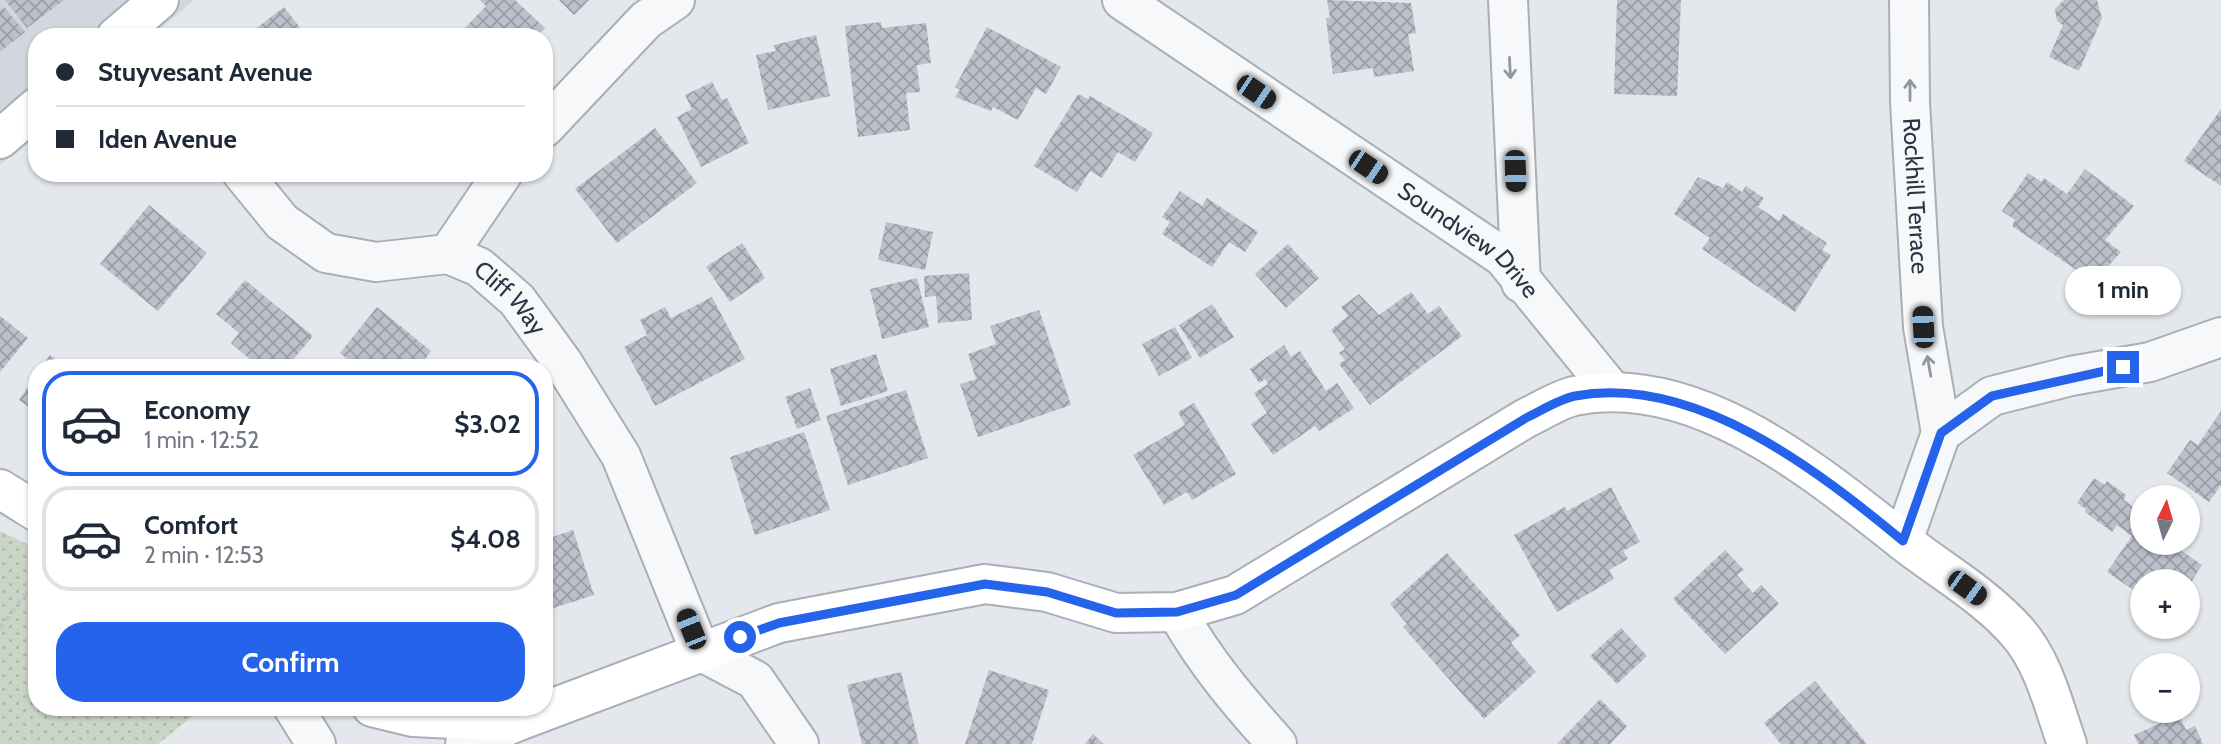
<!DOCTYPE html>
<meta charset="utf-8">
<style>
body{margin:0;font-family:Cabin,sans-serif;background:#f6f6f7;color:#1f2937;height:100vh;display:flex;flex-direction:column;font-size:26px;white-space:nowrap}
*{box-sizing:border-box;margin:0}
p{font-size:23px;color:#747a83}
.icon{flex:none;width:38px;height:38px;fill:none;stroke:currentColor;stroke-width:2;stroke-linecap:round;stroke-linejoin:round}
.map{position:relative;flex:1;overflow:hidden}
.side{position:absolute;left:28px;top:359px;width:525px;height:357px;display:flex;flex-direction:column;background:#fff;border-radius:28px;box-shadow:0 2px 5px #0004}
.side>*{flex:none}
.hud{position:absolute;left:28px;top:28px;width:525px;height:154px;border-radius:28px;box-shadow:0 2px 5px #0004;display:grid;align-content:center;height:154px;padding:0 28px;background:#fff}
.needle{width:46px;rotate:5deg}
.controls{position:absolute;left:2130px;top:485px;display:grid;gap:14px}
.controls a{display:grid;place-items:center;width:70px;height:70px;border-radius:50%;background:#fff;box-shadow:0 2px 5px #0004;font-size:35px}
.end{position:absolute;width:32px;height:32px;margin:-16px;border:9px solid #2563eb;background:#fff;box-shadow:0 0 0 4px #fff}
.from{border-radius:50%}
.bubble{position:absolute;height:49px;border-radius:24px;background:#fff;box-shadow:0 2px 5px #0004;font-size:23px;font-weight:700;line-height:49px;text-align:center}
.car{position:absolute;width:21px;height:42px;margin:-21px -10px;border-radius:9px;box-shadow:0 0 5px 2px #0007;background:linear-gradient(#222 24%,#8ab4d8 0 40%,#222 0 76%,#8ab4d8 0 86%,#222 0)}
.hud b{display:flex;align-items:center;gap:24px;height:66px;font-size:26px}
.hud b+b{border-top:2px solid #e0e1e3}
.hud i{width:18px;height:18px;background:#1f2937}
ul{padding:12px 0 0;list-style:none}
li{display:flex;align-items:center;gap:21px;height:105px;margin:0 14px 10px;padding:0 14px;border:4px solid #e0e1e3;border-radius:28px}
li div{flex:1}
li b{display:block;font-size:26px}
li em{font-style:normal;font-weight:700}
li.active{border-color:#2563eb}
li>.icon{width:63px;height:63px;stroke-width:1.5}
.cta{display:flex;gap:14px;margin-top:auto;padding:14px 28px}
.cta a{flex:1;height:80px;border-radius:28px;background:#2563eb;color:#fff;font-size:28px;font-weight:700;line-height:80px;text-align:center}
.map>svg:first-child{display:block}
.built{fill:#d2d6de}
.park{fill:url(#park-dots)}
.building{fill:url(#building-cross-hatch)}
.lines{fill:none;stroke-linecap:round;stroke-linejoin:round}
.street-casing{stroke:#a9aeb7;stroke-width:42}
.secondary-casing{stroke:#a9aeb7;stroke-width:42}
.path{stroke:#c2c5cb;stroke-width:4.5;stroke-dasharray:5 5;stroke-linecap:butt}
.street{stroke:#f7f8fa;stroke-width:38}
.secondary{stroke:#fff;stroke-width:38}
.oneway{stroke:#9196a0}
.route{stroke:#2563eb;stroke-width:9}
.labels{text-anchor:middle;stroke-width:7;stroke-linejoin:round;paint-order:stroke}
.street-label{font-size:24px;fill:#2b3445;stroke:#f4f6f9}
</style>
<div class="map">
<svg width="2221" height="744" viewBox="0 0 2221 744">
<defs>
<pattern id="park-dots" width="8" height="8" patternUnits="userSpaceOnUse" patternTransform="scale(1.75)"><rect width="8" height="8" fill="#c9d6c5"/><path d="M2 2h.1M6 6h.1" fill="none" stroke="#adb8ab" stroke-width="1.8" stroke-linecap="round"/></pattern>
<pattern id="building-cross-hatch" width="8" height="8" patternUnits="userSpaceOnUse" patternTransform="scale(1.75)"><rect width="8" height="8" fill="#bbc0ca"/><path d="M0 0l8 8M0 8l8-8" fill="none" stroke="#989da6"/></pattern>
</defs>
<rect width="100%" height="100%" fill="#e4e7ec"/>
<path class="built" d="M0 0H194L151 37H37V134L0 165Z"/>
<path class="park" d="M0 531 37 549V707H204L158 744H0Z"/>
<path class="building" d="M5 0H64L27 28Z
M480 0H515L545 28 536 37H456L486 6Z
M559 0H589L574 15Z
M1327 0 1411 3 1416 33 1408 34 1414 71 1374 77 1373 68 1333 74 1326 18H1330Z
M1617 0H1681L1677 96 1614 94Z
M2064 0H2097L2102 18 2079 71 2049 57 2063 25 2057 21 2055 9Z
M4 7 25 32 0 52V10Z
M284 7 305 34 313 28 319 37H245Z
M881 22 882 28 926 23 931 63 917 65 920 92 906 93 910 130 858 137 845 26Z
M987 27 1061 67 1046 94 1036 88 1018 120 993 107 991 111 955 97 960 90 955 87Z
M816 35 830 96 768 110 756 55 776 51 774 45Z
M712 82 722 100 727 98 749 143 701 167 677 117 692 109 685 95Z
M1078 94 1088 99 1090 96 1153 133 1135 162 1118 152 1102 178 1090 171 1077 192 1034 166Z
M2221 109V186L2184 161Z
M655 128 697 183 617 243 575 189Z
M2085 169 2134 206 2105 240 2121 252 2094 282 2012 226 2015 220 2002 211 2028 173 2042 182 2044 178 2067 194Z
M1698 177 1723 188 1727 182 1742 192 1746 186 1764 198 1758 207 1779 221 1783 214 1827 243 1822 250 1831 255 1795 312 1702 249 1710 238 1674 214Z
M1180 191 1202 206 1207 198 1258 232 1245 252 1229 242 1212 267 1162 234 1170 222 1162 217Z
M149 205 207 253 158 311 100 264Z
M886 222 933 232 925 270 878 260Z
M742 243 765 278 730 302 706 267Z
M1288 244 1319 278 1286 308 1255 274Z
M969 273 972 320 938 323 936 296 925 297 924 276Z
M917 278 929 327 882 339 870 289Z
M245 280 313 336 286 368H260L231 343 239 333 216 314Z
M1411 292 1428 314 1439 306 1462 336 1370 405 1339 364 1345 360 1339 353 1345 349 1331 330 1348 316 1341 307 1359 294 1379 315Z
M712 297 745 359 655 406 624 347 647 335 640 320 665 307 671 318Z
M1212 304 1234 337 1200 358 1179 325Z
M377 307 431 351 418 368H400L394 362 389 368H358L340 353Z
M1039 310 1071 405 978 437 960 384 976 379 968 354 996 344 990 326Z
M0 316 28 338 0 372Z
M1175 327 1192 358 1159 376 1142 344Z
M1284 345 1291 357 1300 351 1326 391 1337 383 1354 408 1319 431 1315 426 1273 455 1251 424 1267 413 1254 393 1268 384 1265 379 1259 383 1250 369Z
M876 354 888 391 841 406 830 369Z
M50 355 67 368H41Z
M37 374V413L19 400Z
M810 388 821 420 797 429 785 397Z
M906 390 928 458 848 485 826 416Z
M1194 403 1236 474 1192 500 1187 492 1164 505 1133 455 1185 425 1178 412Z
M2221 411V485L2209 502 2167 473 2190 440 2198 445Z
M804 432 830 510 755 535 730 457Z
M2094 478 2105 485 2107 481 2126 495 2124 500 2142 513V542H2188L2182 551 2202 565 2190 584 2172 572 2166 581H2142V596L2107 572 2132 536 2117 525 2112 532 2085 512 2086 509 2077 503Z
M1611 487 1640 542 1623 551 1628 559 1609 570 1614 579 1557 612 1514 535 1565 507 1567 511Z
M573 530 594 595 544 611V540Z
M1725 550 1744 570 1737 575 1753 593 1761 585 1779 604 1725 654 1673 599Z
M1447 553 1520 635 1511 643 1536 672 1484 719 1403 627 1407 624 1390 604Z
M1621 628 1647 656 1617 684 1590 656Z
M989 670 1049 690 1032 744H965Z
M901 672 919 744H862L847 685Z
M1815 681 1867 744H1781L1764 723Z
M1600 699 1627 726 1610 744H1557Z
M2179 715 2186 730 2195 726 2203 744H2138L2134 735Z
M1093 734 1104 744H1085Z"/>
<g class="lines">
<defs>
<g id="street">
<path id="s1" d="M1122 0 1503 257 1613 392"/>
<path d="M1508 0 1521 283"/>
<path id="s2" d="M1909 0 1910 102 1923 327 1941 433"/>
<path d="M544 128 646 20 675 0"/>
<path id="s3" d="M242 173 282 222 326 253 376 262 448 254 479 267 517 300 563 363 621 456 700 651 755 680 799 744"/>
<path d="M448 254 503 173"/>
<path d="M1903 541 1941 433 1992 396 2071 376 2150 362 2221 337"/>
<path d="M1177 612C1205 662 1239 702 1277 744"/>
<path d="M293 707 316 744"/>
<path d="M465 744 516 722"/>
</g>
<path id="secondary" d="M116 37 159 0
M0 139 37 107
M0 489 37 512
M372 707 413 717 516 722 779 623 985 584 1047 592 1116 613 1177 612 1235 595 1526 418C1541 411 1558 400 1574 396 1695 371 1814 471 1903 541 1941 571 1986 596 2018 633 2044 663 2054 707 2067 744"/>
</defs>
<use href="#street" class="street-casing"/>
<use href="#secondary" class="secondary-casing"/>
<path class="path" d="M0 628 37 579"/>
<use href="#street" class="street"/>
<use href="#secondary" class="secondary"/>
</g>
<defs><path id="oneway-shaft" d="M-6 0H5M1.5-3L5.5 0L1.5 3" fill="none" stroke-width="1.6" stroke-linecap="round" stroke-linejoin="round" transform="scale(1.75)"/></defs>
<g class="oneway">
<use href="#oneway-shaft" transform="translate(1510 68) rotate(87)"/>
<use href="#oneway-shaft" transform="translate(1910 90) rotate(-90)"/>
<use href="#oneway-shaft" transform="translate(1929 366) rotate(-100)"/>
</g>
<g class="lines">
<path class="route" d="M740 637 779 623 985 584 1047 592 1116 613 1177 612 1236 595 1526 418C1541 411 1559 399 1575 396 1694 374 1816 469 1903 541L1941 433 1992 396 2123 367"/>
</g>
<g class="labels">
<g class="street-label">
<text dy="8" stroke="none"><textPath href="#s2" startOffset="196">Rockhill Terrace</textPath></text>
<text dy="8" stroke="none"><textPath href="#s1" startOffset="422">Soundview Drive</textPath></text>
<text dy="8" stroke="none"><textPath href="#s3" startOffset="318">Cliff Way</textPath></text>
</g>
</g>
</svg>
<div class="controls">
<a><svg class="needle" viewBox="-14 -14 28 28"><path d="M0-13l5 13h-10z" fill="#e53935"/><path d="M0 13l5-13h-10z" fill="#747a83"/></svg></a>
<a>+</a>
<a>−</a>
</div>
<i class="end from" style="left:740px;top:637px"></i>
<i class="end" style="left:2123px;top:367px"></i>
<div class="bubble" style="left:2065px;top:266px;width:116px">1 min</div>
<i class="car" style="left:1256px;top:92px;rotate:124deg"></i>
<i class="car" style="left:1368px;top:167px;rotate:124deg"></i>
<i class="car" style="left:1515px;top:171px;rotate:178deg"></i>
<i class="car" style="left:1923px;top:327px;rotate:357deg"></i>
<i class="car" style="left:1967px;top:588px;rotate:126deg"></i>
<i class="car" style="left:691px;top:629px;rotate:338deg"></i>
<div class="hud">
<b><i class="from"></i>Stuyvesant Avenue</b>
<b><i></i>Iden Avenue</b>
</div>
<section class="side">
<ul>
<li class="active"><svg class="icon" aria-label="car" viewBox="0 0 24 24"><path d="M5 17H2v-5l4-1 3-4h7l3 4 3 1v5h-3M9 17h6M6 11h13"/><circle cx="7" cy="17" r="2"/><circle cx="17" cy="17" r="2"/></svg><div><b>Economy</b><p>1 min · 12:52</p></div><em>$3.02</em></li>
<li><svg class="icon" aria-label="car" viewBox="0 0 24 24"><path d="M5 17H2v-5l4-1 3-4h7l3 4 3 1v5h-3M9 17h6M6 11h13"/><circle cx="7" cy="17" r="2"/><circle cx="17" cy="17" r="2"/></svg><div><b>Comfort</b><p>2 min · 12:53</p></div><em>$4.08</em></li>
</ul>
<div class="cta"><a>Confirm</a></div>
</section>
</div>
